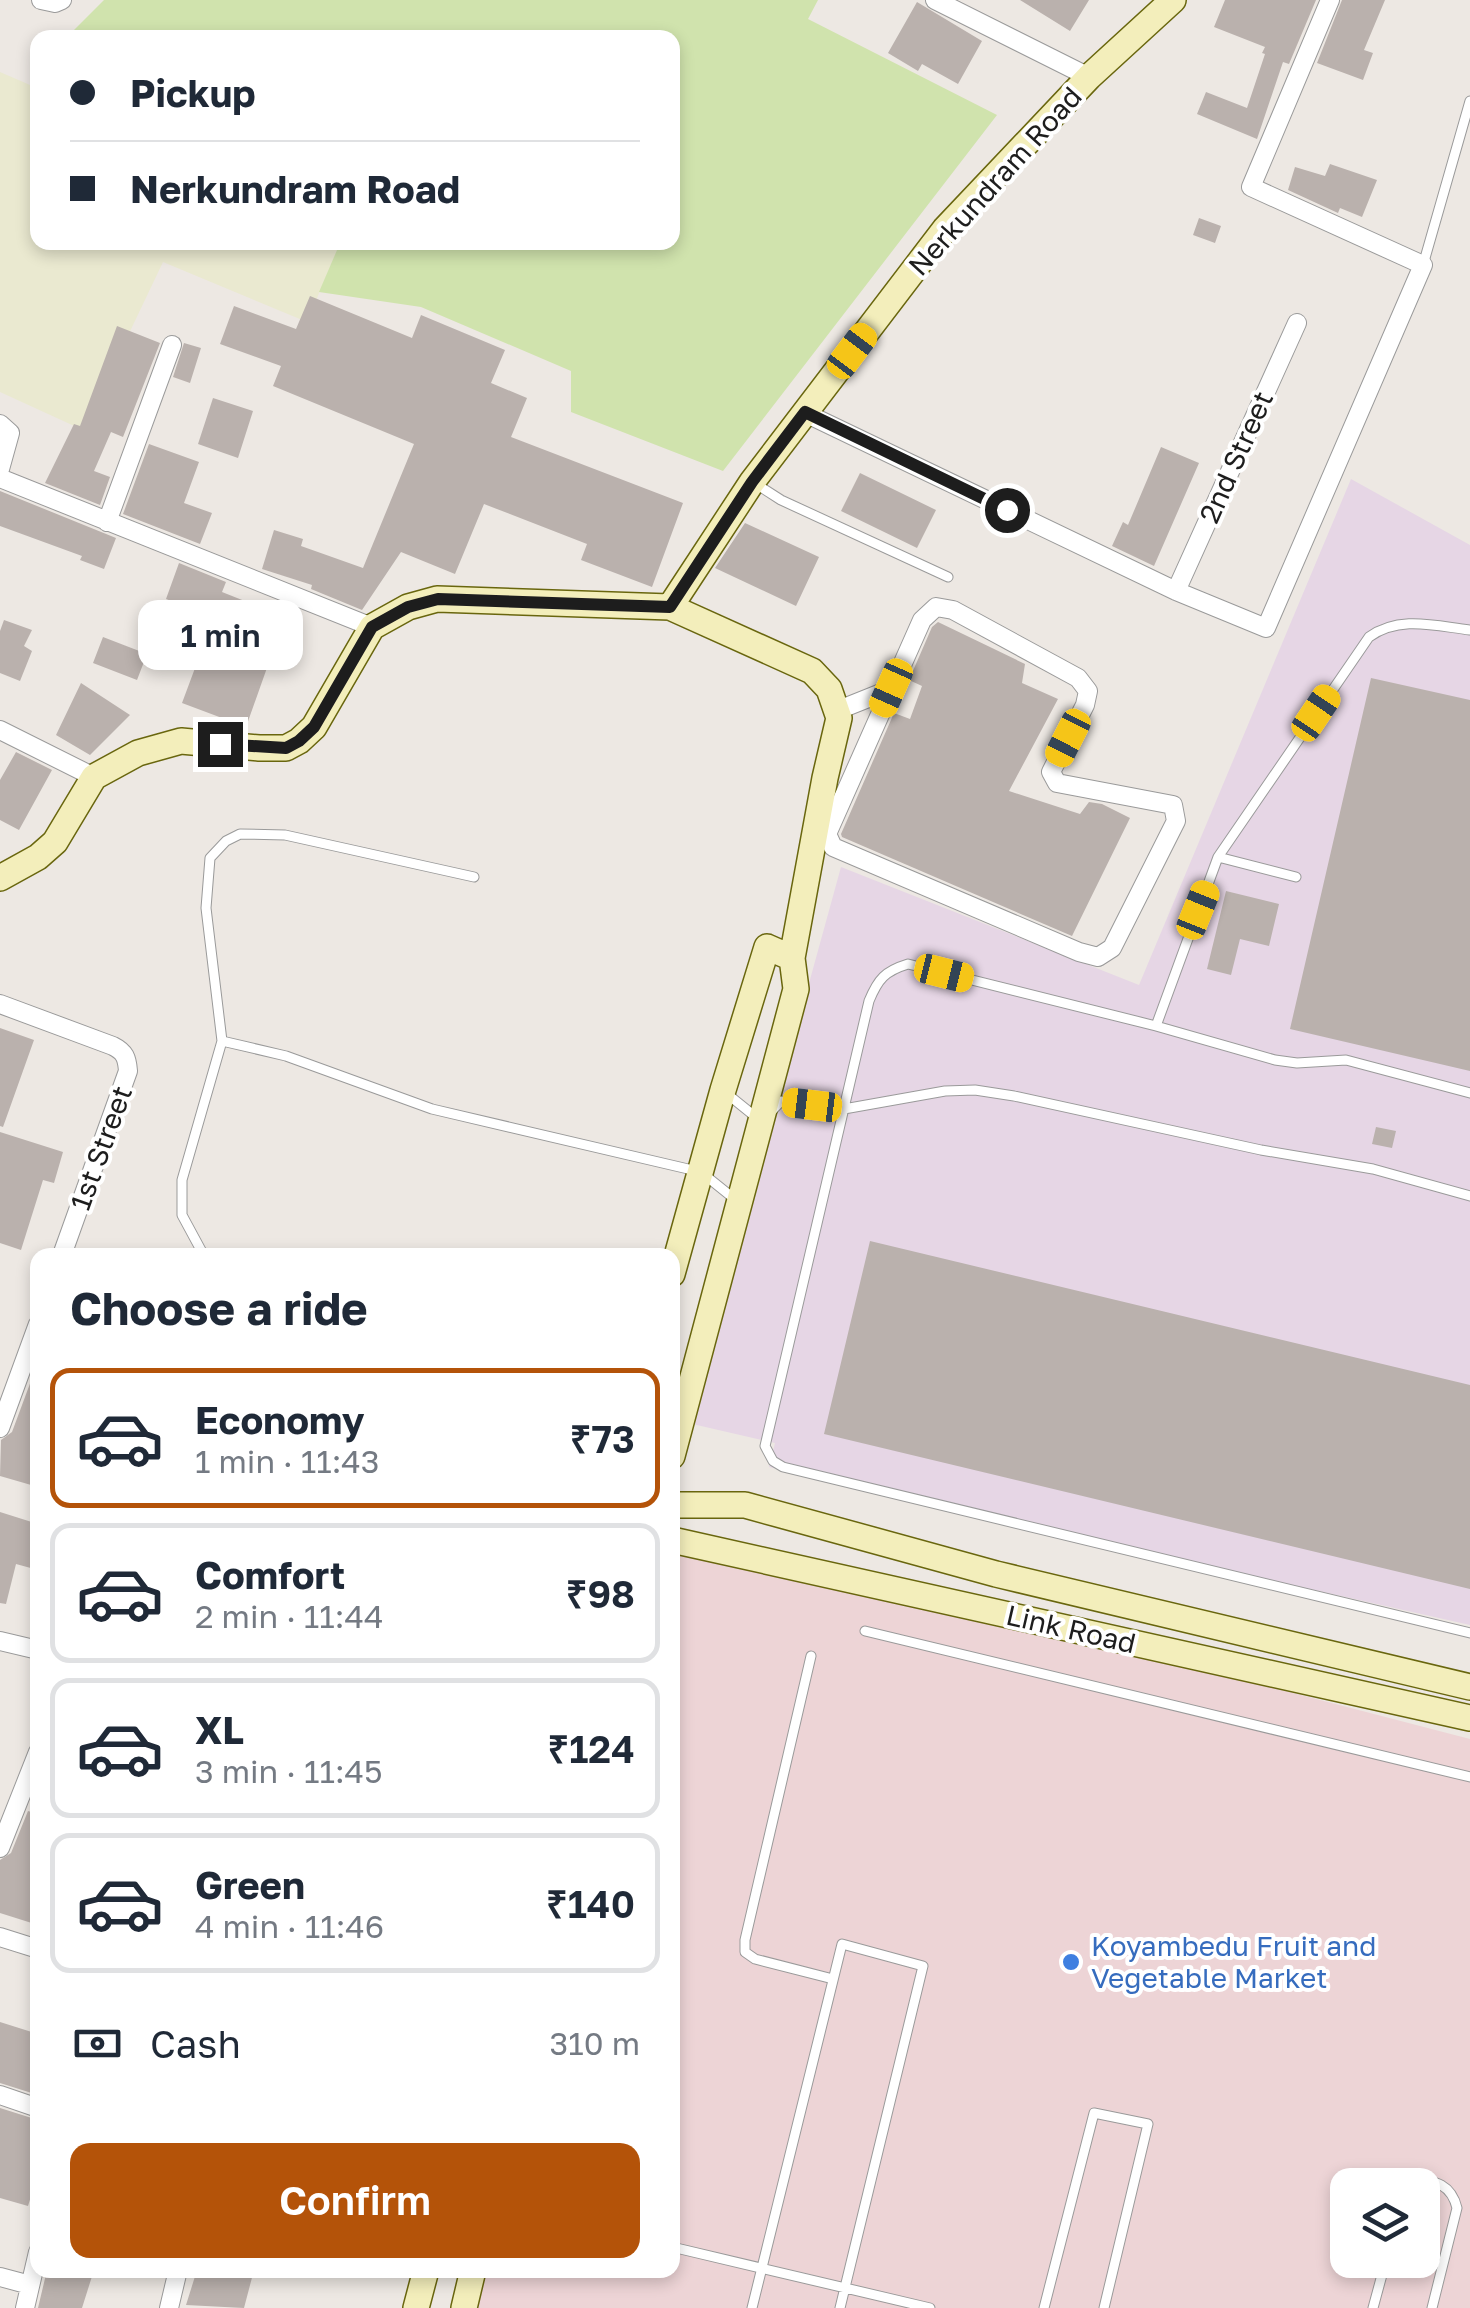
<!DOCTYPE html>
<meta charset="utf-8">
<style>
body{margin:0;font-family:"Golos Text",sans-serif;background:#f6f6f7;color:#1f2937;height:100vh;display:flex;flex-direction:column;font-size:38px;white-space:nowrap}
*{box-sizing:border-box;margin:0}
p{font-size:32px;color:#747a83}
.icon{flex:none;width:55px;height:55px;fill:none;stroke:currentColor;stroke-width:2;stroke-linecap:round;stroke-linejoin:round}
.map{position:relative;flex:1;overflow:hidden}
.side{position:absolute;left:30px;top:1248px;width:650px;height:1030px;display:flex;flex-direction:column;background:#fff;border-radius:20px;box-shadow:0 5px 15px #0003}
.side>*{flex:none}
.guide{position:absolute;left:30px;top:30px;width:650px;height:220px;border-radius:20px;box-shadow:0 5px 15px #0003;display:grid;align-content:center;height:220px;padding:0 40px;background:#fff}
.fabs{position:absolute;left:1330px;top:2168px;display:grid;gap:20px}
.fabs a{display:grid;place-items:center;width:110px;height:110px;border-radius:20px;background:#fff;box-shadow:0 5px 15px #0003;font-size:50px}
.end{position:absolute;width:45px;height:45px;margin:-22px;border:12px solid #1d1d1d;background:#fff;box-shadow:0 0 0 5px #fff}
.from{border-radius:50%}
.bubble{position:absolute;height:70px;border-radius:20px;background:#fff;box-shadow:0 5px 15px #0003;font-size:32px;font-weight:600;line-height:70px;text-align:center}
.car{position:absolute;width:30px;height:60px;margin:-30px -15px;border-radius:12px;box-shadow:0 0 8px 2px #0007;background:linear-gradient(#f5c518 24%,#345 0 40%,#f5c518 0 76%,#345 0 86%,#f5c518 0)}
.guide b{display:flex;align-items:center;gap:35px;height:95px;font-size:38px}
.guide b+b{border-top:2px solid #e0e1e3}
.guide i{width:25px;height:25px;background:#1f2937}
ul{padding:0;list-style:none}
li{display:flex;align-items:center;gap:30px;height:140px;margin:0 20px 15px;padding:0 20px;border:5px solid #e0e1e3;border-radius:20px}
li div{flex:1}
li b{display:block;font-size:38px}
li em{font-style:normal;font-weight:600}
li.active{border-color:#b45309}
li>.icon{width:90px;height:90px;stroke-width:1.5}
h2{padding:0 40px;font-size:45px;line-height:120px}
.pay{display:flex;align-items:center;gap:25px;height:110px;padding:0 40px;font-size:38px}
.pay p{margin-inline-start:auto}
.primary-button{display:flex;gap:20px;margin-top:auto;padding:20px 40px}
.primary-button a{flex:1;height:115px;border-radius:20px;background:#b45309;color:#fff;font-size:40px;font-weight:600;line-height:115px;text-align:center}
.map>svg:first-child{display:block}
.commercial{fill:#edd4d6;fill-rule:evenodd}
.industrial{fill:#e6d6e5}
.farmland{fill:#eae9d0}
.grass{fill:#d0e3ad}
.building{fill:#bab1ad}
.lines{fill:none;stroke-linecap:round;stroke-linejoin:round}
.lane-casing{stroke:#9a9a9a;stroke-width:11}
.street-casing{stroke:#9a9a9a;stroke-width:20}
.secondary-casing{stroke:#69660e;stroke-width:28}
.lane{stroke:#fff;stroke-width:9}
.street{stroke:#fff;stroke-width:18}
.secondary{stroke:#f3eebb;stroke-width:25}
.route{stroke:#1d1d1d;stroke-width:12}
.shop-dot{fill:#3f7fe0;stroke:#fff;stroke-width:4}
.labels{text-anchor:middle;stroke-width:8;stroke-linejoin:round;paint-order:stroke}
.street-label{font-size:28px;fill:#1d1d1d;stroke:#fff}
.shop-label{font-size:28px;fill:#366cbe;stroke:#fff;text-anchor:start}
</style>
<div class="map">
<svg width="1470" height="2308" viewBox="0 0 1470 2308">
<rect width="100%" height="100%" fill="#ede8e3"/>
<path class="commercial" d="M673 1535 940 1601 1470 1739V2308H468L478 2270H672ZM1348 2185H1422V2260H1348Z"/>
<path class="industrial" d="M1351 479 1470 545V1625L769 1467 775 1443 688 1423 841 867 1139 985Z"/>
<path class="farmland" d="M0 72 37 88 38 242 340 243 307 322 163 262 83 430 0 392Z"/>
<path class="grass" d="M104 0H818L808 19 997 115 723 471 571 412V371L421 307 319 292 340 243 672 242V38L67 37Z"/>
<path class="building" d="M1020 0H1089L1070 31Z
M1225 0H1316L1289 64 1283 62 1257 139 1197 114 1206 92 1247 108 1265 54 1262 53 1265 47 1214 27Z
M1342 0H1385L1364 50 1373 53 1363 80 1317 63Z
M917 2 982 41 958 84 922 64 918 71 888 53Z
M1330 164 1377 180 1362 217 1340 208 1338 213 1288 190 1295 167 1325 176Z
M1199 218 1221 226 1215 243 1193 235Z
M310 296 412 338 421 315 505 350 491 383 527 398 511 437 683 503 652 587 581 560 587 544 484 504 455 574 401 552 362 610 311 589 312 585 262 569 274 530 303 539 301 546 363 568 414 444 273 386 281 366 220 344 234 306 296 329Z
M117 326 160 343 123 437 111 432 94 471 110 477 100 505 45 483 74 424 80 426Z
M184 343 201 348 190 383 173 377Z
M213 398 253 411 238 458 198 444Z
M149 444 199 462 184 503 212 513 200 544 123 514Z
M1161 447 1199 463 1154 566 1112 546 1123 522 1128 525Z
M860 473 936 510 917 548 841 511Z
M0 491 116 538 104 569 80 560 82 556 0 526Z
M745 523 819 557 796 606 715 568Z
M179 563 226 582 222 592 285 617 246 727 182 703 214 617 166 599Z
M4 620 32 630 24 646 32 651 20 681 0 673V631Z
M938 622 1025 664 1022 683 1058 699 1009 791 1080 814 1089 802 1102 804 1130 818 1072 936 842 837 841 834 894 713 910 719 922 686 909 680 932 627Z
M103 637 147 654 137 680 93 663Z
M1371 678 1470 700V1071L1290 1029Z
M81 683 130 715 90 755 56 735Z
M16 752 52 770 19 830 0 820V780Z
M1226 891 1279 904 1269 946 1240 939 1231 975 1207 969Z
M0 1028 34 1040 3 1127 0 1126Z
M1376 1127 1396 1131 1392 1148 1372 1144Z
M0 1132 63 1152 54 1183 43 1180 21 1250 0 1243Z
M870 1241 1470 1385V1589L824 1434Z
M38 1362V1487L0 1476 1 1440 12 1432Z
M0 1512 38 1524V1570L16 1564 6 1604 0 1603Z
M28 1811 38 1814V1925L0 1913V1860L11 1853Z
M0 2022 38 2034V2095L0 2083Z
M0 2108 38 2120V2174L28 2206 0 2198Z
M47 2270H94L82 2308H38Z
M197 2270H254L244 2308 186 2305Z"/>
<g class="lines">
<defs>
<path id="lane" d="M1423 265 1470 101
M753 482 781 500 948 577
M1470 630C1435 626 1400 615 1369 637L1218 857 1156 1026 908 964C885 971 878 979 869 1001L765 1446 773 1461 783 1467 1470 1633
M1218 857 1296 877
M1156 1026 1275 1060 1297 1063 1346 1060 1470 1093
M222 1041 206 908 210 858 226 841 240 834 285 835 474 877
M726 1093 757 1118
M771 1112 781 1101 844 1109 945 1091 975 1090 1014 1096 1261 1150 1373 1169 1470 1196
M208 1255 202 1252 182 1215V1180L222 1041 286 1056 432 1109 701 1172 737 1201
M865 1631 1470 1777
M811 1656 745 1940V1952L755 1959 833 1979
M1414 2185C1435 2176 1452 2187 1457 2208L1432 2308
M672 2247 930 2308
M752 2308 842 1944 923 1966 840 2308
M1044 2308 1094 2113 1148 2124 1104 2308
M1373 2308 1386 2260"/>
<path id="street" d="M41 0 55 3 62 0
M935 0 1089 77
M805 413 1176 591 1266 628 1423 265 1251 187 1330 0
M0 424 10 433 0 469
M0 478 372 627
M107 522 172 345
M1176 591 1297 323
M936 607 953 610 1078 678 1088 691 1085 705 1051 772 1057 783 1173 805 1176 821 1112 948 1098 957 1079 952 833 847 827 834 922 620Z
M836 711 891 689
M0 730 94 777
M0 1004 113 1046C125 1052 127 1058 128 1071L62 1255
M0 1428 38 1324
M0 1641 38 1650
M0 1848 38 1752
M0 1937 38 1949
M0 2095 38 2108
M0 2277 30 2285
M25 2308 38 2252
M169 2308 178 2270"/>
<path id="secondary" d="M670 607 752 482 945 229 1089 77 1173 0
M0 878 38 857 55 842 94 777 138 753 181 741 259 748H286L299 741 314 727 372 627 408 607 437 599 670 607 812 671 829 689 839 718 825 778 792 958 796 989 672 1456
M672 1274 723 1090 767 947 792 958
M672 1505H745L996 1574 1470 1687
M672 1540 1470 1718
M416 2308 426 2270
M464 2308 473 2270"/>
</defs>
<use href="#lane" class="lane-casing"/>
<use href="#street" class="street-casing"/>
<use href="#secondary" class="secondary-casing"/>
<use href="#lane" class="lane"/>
<use href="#street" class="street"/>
<use href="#secondary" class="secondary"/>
</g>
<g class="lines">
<path class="route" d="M220 744 286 748 299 741 314 727 372 627 408 607 438 599 670 607 752 482 805 412 1007 510"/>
</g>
<circle class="shop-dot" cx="1071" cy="1962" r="10"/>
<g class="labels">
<g class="street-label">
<text transform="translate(995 181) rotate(-48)" y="10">Nerkundram Road</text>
<text transform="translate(1236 457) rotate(-66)" y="10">2nd Street</text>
<text transform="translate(101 1148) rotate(-70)" y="10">1st Street</text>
<text transform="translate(1071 1629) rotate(13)" y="10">Link Road</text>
</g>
<g class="shop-label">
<text x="1091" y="1956">Koyambedu Fruit and<tspan x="1091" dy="32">Vegetable Market</tspan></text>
</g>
</g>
</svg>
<div class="fabs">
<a><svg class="icon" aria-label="layers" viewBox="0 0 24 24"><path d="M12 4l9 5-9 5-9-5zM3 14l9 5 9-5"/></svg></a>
</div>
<i class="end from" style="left:1007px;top:510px"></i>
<i class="end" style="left:220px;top:744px"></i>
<div class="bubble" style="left:138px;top:600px;width:165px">1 min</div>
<i class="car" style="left:852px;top:351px;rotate:37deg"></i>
<i class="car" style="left:891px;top:688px;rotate:204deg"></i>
<i class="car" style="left:1316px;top:713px;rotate:34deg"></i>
<i class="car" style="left:1068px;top:738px;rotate:207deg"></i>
<i class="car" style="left:1198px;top:910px;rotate:22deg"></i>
<i class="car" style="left:944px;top:973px;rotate:104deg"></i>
<i class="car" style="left:812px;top:1105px;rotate:277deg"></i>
<div class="guide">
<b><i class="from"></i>Pickup</b>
<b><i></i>Nerkundram Road</b>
</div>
<section class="side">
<h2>Choose a ride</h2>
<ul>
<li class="active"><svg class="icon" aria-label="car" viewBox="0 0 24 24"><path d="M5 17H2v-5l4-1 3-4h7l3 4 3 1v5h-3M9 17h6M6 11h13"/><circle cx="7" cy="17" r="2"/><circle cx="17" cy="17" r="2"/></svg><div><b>Economy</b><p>1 min · 11:43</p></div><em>₹73</em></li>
<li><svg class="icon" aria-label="car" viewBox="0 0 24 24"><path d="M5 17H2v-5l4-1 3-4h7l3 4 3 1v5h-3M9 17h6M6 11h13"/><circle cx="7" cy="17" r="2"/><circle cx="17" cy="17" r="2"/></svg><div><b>Comfort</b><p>2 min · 11:44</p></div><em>₹98</em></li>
<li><svg class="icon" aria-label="car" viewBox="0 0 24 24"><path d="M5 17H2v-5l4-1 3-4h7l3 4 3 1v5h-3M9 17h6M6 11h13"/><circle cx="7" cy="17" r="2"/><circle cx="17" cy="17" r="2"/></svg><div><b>XL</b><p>3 min · 11:45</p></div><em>₹124</em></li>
<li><svg class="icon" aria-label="car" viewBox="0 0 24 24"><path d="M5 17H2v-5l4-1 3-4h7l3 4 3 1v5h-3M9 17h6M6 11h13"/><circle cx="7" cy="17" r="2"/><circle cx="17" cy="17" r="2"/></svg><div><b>Green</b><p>4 min · 11:46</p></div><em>₹140</em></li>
</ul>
<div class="pay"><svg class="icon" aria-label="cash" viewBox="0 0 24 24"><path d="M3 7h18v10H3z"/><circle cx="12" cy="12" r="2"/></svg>Cash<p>310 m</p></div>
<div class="primary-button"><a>Confirm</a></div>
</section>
</div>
